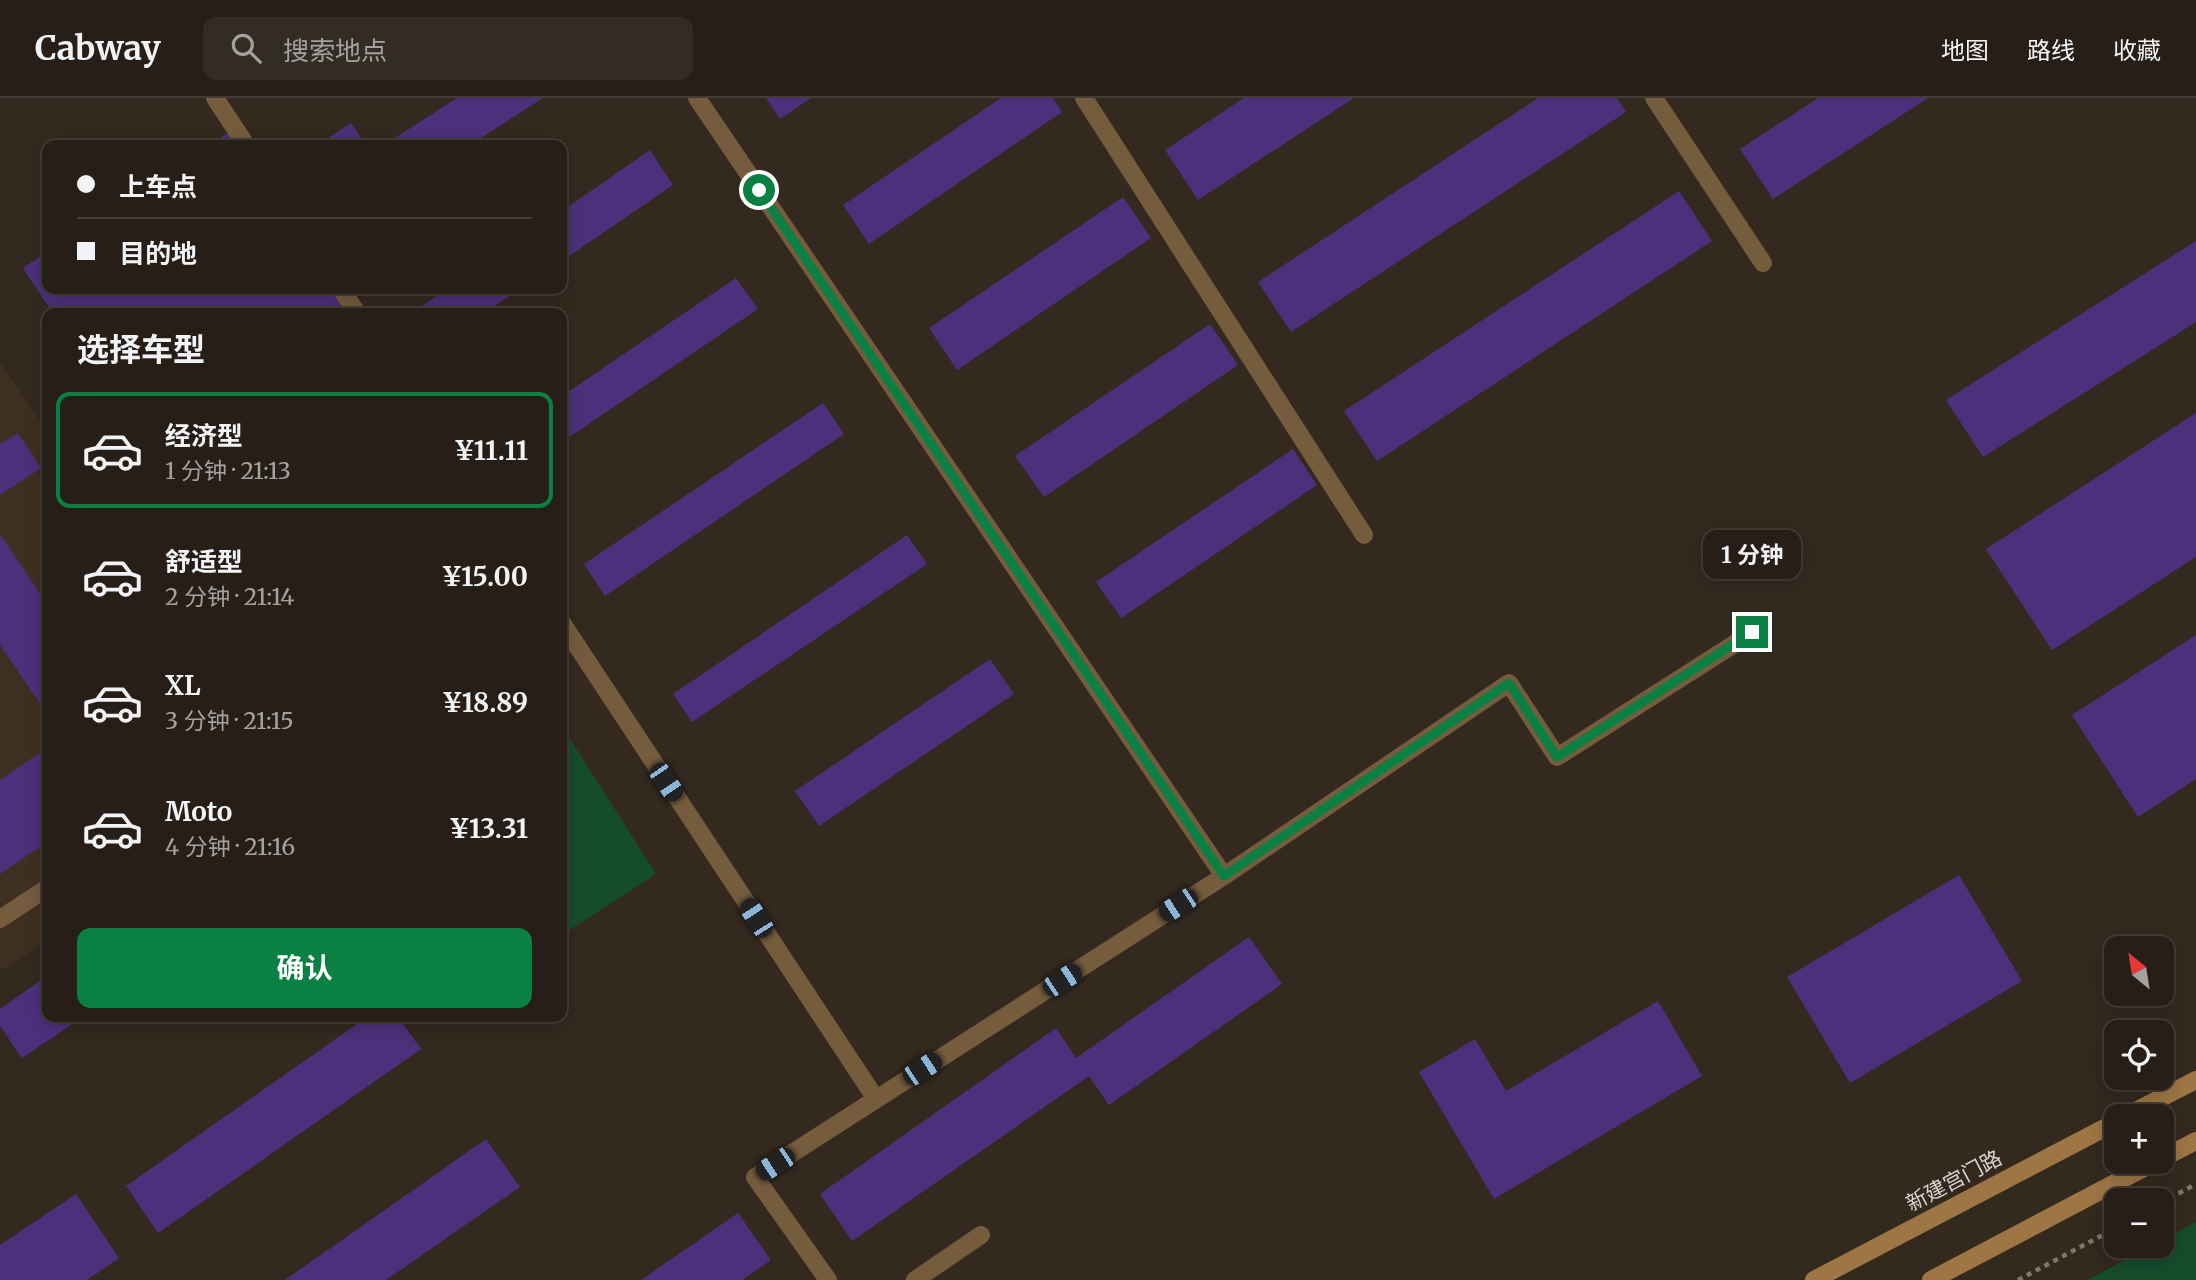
<!DOCTYPE html>
<html lang="zh">
<meta charset="utf-8">
<style>
body{margin:0;font-family:Merriweather,"Noto Sans SC",serif;background:#332c24;color:#f1f3f6;height:100vh;display:flex;flex-direction:column;font-size:26px;white-space:nowrap}
*{box-sizing:border-box;margin:0}
p{font-size:23px;color:#a4a2a1}
.icon{flex:none;width:38px;height:38px;fill:none;stroke:currentColor;stroke-width:2;stroke-linecap:round;stroke-linejoin:round}
.map{position:relative;flex:1;overflow:hidden}
.drawer{position:absolute;left:42px;top:210px;width:525px;height:714px;display:flex;flex-direction:column;background:#271f17;border-radius:14px;box-shadow:0 4px 18px #0003,0 0 0 2px #433d36}
.drawer>*{flex:none}
.hud{position:absolute;left:42px;top:42px;width:525px;height:154px;border-radius:14px;box-shadow:0 4px 18px #0003,0 0 0 2px #433d36;display:grid;align-content:center;height:154px;padding:0 35px;background:#271f17}
.needle{width:46px;rotate:330deg}
.controls{position:absolute;left:2104px;top:838px;display:grid;gap:14px}
.controls a{display:grid;place-items:center;width:70px;height:70px;border-radius:14px;background:#271f17;box-shadow:0 4px 18px #0003,0 0 0 2px #433d36;font-size:35px}
.end{position:absolute;width:32px;height:32px;margin:-16px;border:9px solid #0b8043;background:#fff;box-shadow:0 0 0 4px #fff}
.from{border-radius:50%}
.bubble{position:absolute;height:49px;border-radius:14px;background:#271f17;box-shadow:0 4px 18px #0003,0 0 0 2px #433d36;font-size:23px;font-weight:700;line-height:49px;text-align:center}
.car{position:absolute;width:21px;height:42px;margin:-21px -10px;border-radius:9px;box-shadow:0 0 5px 2px #0007;background:linear-gradient(#222 24%,#8ab4d8 0 40%,#222 0 76%,#8ab4d8 0 86%,#222 0)}
.hud b{display:flex;align-items:center;gap:24px;height:66px;font-size:26px}
.hud b+b{border-top:2px solid #433d36}
.hud i{width:18px;height:18px;background:#f1f3f6}
ul{padding:0;list-style:none}
li{display:flex;align-items:center;gap:21px;height:116px;margin:0 14px 10px;padding:0 21px;border:4px solid transparent;border-radius:14px}
li div{flex:1}
li b{display:block;font-size:26px}
li em{font-style:normal;font-weight:700}
li.selected{border-color:#0b8043}
li>.icon{width:63px;height:63px;stroke-width:1.5}
h2{padding:0 35px;font-size:32px;line-height:84px}
.action{display:flex;gap:14px;margin-top:auto;padding:14px 35px}
.action a{flex:1;height:80px;border-radius:14px;background:#0b8043;color:#fff;font-size:28px;font-weight:700;line-height:80px;text-align:center}
header{display:flex;align-items:center;gap:42px;box-sizing:border-box;height:98px;padding:0 35px;background:#271f17;border-bottom:2px solid #433d36}
header strong{font-size:33px}
nav{display:flex;gap:38px;margin-inline-start:auto;font-size:24px}
.search{width:490px;height:63px;background:#332c24;display:flex;align-items:center;gap:18px;box-sizing:border-box;padding:0 24px;border-radius:14px;color:#a4a2a1;font-size:26px}
.map>svg:first-child{display:block}
.built{fill:#3e2f20}
.green{fill:#154c2c}
.building{fill:#4d307b}
.lines{fill:none;stroke-linecap:round;stroke-linejoin:round}
.path{stroke:#7f766d;stroke-width:4.5;stroke-dasharray:5 5;stroke-linecap:butt}
.lane{stroke:#755c3d;stroke-width:18}
.street{stroke:#755c3d;stroke-width:18}
.secondary{stroke:#9e7644;stroke-width:18}
.route{stroke:#0b8043;stroke-width:9}
.labels{text-anchor:middle;stroke-width:6;stroke-linejoin:round;paint-order:stroke}
.street-label{font-size:21px;fill:#dbd4cd;stroke:#34291f}
</style>
<header>
<strong>Cabway</strong>
<div class="search"><svg class="icon" aria-label="search" viewBox="0 0 24 24"><circle cx="10" cy="10" r="6"/><path d="M15 15l6 6"/></svg>搜索地点</div>
<nav><a>地图</a><a>路线</a><a>收藏</a></nav>
</header>
<div class="map">
<svg width="2196" height="1182" viewBox="0 0 2196 1182">
<rect width="100%" height="100%" fill="#34291f"/>
<path class="built" d="M0 264 47 333V842L0 873Z"/>
<path class="green" d="M562 628 656 776 562 837Z
M2196 1124V1182H2087L2152 1148H2161V1143Z"/>
<path class="building" d="M457 0H543L470 47H384Z
M766 0H811L780 21Z
M1001 0H1053L1062 14 869 146 843 107Z
M1244 0H1354L1198 102 1165 52Z
M1538 0H1617L1626 14 1291 234 1258 184Z
M1818 0H1928L1773 101 1740 51Z
M351 25 366 47H318Z
M228 35 236 47H209Z
M650 52 673 87 562 163V113Z
M1679 93 1712 143 1377 363 1344 313Z
M1123 99 1151 140 957 272 929 230Z
M2196 143V224L1983 359 1946 302Z
M47 154V191H331L347 215H53L23 170Z
M736 180 758 211 562 344V298Z
M447 191H520L484 215H411Z
M1210 226 1238 267 1044 399 1015 358Z
M823 305 844 336 605 498 584 466Z
M2196 315V459L2052 552 1986 451Z
M18 335 41 370 0 397V346Z
M1293 351 1317 387 1121 520 1096 484Z
M0 436 47 506V616L0 547Z
M907 437 927 466 692 624 673 596Z
M2196 537V681L2138 719 2072 617Z
M990 561 1014 596 819 728 795 693Z
M47 650V744L0 776V682Z
M1959 777 2022 883 1850 985 1787 879Z
M1249 839 1282 886 1109 1007 1089 978 852 1143 820 1096 1056 930 1076 960Z
M47 878V919H83L22 960 0 928V911Z
M1658 903 1702 978 1494 1101 1419 974 1475 941 1506 993Z
M367 919H398L421 951 158 1135 126 1088Z
M486 1041 520 1089 386 1182H285Z
M76 1096 119 1160 87 1182H0V1147Z
M738 1115 771 1162 742 1182H641Z"/>
<g class="lines">
<path class="path" d="M2161 1105 2196 1086
M2018 1182 2116 1130"/>
<path class="lane" d="M215 0 246 47
M341 191 357 215
M562 525 876 1001
M0 821 47 790"/>
<path class="street" d="M697 0 1224 778
M1084 0 1364 437
M1654 0 1763 165
M828 1182 755 1079 1224 778 1509 585 1557 659 1753 534
M915 1182 981 1137"/>
<path class="secondary" d="M2126 1018 2196 982
M2161 1061 2196 1043
M1814 1182 2116 1024
M1931 1182 2155 1064"/>
</g>
<g class="lines">
<path class="route" d="M759 92 1224 778 1509 585 1557 659 1752 534"/>
</g>
<g class="labels">
<g class="street-label">
<text transform="translate(1954 1083) rotate(-28)" y="7">新建宫门路</text>
</g>
</g>
</svg>
<div class="controls">
<a><svg class="needle" viewBox="-14 -14 28 28"><path d="M0-13l5 13h-10z" fill="#e53935"/><path d="M0 13l5-13h-10z" fill="#a4a2a1"/></svg></a>
<a><svg class="icon" aria-label="locate" viewBox="0 0 24 24"><circle cx="12" cy="12" r="6"/><path d="M12 2v4M12 18v4M2 12h4M18 12h4"/></svg></a>
<a>+</a>
<a>−</a>
</div>
<i class="end from" style="left:759px;top:92px"></i>
<i class="end" style="left:1752px;top:534px"></i>
<div class="bubble" style="left:1703px;top:432px;width:98px">1 分钟</div>
<i class="car" style="left:666px;top:684px;rotate:146deg"></i>
<i class="car" style="left:1178px;top:807px;rotate:237deg"></i>
<i class="car" style="left:756px;top:820px;rotate:327deg"></i>
<i class="car" style="left:1062px;top:882px;rotate:57deg"></i>
<i class="car" style="left:922px;top:971px;rotate:57deg"></i>
<i class="car" style="left:775px;top:1066px;rotate:237deg"></i>
<div class="hud">
<b><i class="from"></i>上车点</b>
<b><i></i>目的地</b>
</div>
<section class="drawer">
<h2>选择车型</h2>
<ul>
<li class="selected"><svg class="icon" aria-label="car" viewBox="0 0 24 24"><path d="M5 17H2v-5l4-1 3-4h7l3 4 3 1v5h-3M9 17h6M6 11h13"/><circle cx="7" cy="17" r="2"/><circle cx="17" cy="17" r="2"/></svg><div><b>经济型</b><p>1 分钟 · 21:13</p></div><em>¥11.11</em></li>
<li><svg class="icon" aria-label="car" viewBox="0 0 24 24"><path d="M5 17H2v-5l4-1 3-4h7l3 4 3 1v5h-3M9 17h6M6 11h13"/><circle cx="7" cy="17" r="2"/><circle cx="17" cy="17" r="2"/></svg><div><b>舒适型</b><p>2 分钟 · 21:14</p></div><em>¥15.00</em></li>
<li><svg class="icon" aria-label="car" viewBox="0 0 24 24"><path d="M5 17H2v-5l4-1 3-4h7l3 4 3 1v5h-3M9 17h6M6 11h13"/><circle cx="7" cy="17" r="2"/><circle cx="17" cy="17" r="2"/></svg><div><b>XL</b><p>3 分钟 · 21:15</p></div><em>¥18.89</em></li>
<li><svg class="icon" aria-label="car" viewBox="0 0 24 24"><path d="M5 17H2v-5l4-1 3-4h7l3 4 3 1v5h-3M9 17h6M6 11h13"/><circle cx="7" cy="17" r="2"/><circle cx="17" cy="17" r="2"/></svg><div><b>Moto</b><p>4 分钟 · 21:16</p></div><em>¥13.31</em></li>
</ul>
<div class="action"><a>确认</a></div>
</section>
</div>
